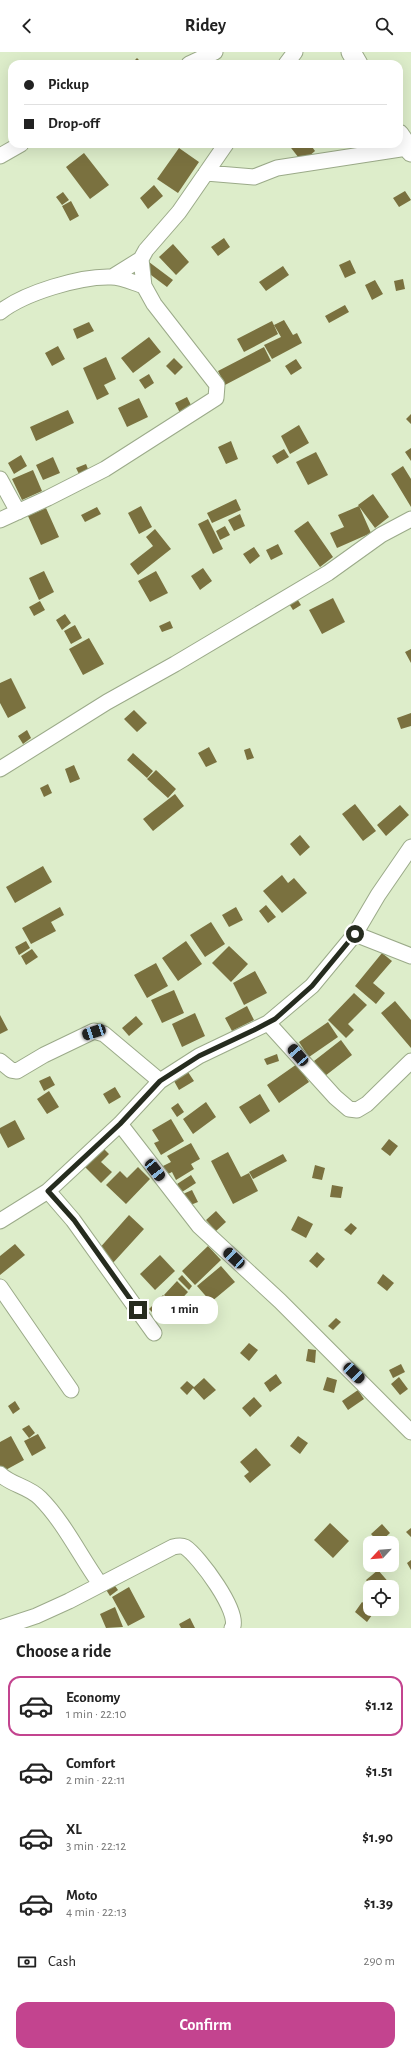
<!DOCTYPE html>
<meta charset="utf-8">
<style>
body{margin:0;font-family:"Alegreya Sans",sans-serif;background:#f2f2f2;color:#222;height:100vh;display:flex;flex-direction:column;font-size:15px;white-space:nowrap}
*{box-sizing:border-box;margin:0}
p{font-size:13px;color:#767676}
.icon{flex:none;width:22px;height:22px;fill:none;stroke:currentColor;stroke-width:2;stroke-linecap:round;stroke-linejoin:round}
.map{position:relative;height:1576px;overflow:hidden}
.details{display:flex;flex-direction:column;background:#fff;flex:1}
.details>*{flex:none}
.guide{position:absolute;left:8px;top:8px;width:395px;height:88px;border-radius:12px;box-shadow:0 4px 16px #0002;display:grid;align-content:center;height:88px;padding:0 16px;background:#fff}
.needle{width:26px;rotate:244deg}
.tools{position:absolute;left:363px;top:1484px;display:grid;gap:8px}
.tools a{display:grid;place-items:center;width:36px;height:36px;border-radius:8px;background:#fff;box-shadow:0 4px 16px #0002;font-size:20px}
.end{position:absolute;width:18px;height:18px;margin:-9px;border:5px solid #262c1f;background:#fff;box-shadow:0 0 0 2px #fff}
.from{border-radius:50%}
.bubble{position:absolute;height:28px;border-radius:12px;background:#fff;box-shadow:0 4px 16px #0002;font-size:13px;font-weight:600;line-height:28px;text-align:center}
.car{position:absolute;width:12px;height:24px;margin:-12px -6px;border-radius:5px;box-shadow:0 0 3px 1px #0007;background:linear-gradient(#222 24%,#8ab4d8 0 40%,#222 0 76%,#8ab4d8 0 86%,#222 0)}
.guide b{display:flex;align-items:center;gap:14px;height:38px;font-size:15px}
.guide b+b{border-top:1px solid #e0e0e0}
.guide i{width:10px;height:10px;background:#222}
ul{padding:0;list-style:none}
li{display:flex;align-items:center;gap:12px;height:60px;margin:0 8px 6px;padding:0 8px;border:2px solid transparent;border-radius:12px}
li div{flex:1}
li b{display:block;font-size:15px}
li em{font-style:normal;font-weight:600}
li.on{border-color:#c3448f}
li>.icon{width:36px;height:36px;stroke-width:1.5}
h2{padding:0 16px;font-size:18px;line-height:48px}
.pay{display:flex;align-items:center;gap:10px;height:44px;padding:0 16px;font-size:15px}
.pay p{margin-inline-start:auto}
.primary-button{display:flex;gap:8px;margin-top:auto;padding:8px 16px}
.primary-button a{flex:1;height:46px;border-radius:12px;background:#c3448f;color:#fff;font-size:16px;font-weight:600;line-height:46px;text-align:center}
header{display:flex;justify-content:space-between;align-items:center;height:52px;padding:0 16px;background:#fff;font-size:18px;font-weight:600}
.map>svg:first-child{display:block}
.building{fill:#7a713f}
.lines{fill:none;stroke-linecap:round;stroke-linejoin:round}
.minor-casing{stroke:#9baa89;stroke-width:17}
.major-casing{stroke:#9baa89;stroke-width:21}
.minor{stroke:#fff;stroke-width:15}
.major{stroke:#fff;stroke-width:19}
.route{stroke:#262c1f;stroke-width:5}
</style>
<header><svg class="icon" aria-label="back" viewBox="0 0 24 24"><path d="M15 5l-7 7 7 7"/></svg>Ridey<svg class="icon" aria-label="search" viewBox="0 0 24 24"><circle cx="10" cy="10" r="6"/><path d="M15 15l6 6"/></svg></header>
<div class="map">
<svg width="411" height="1576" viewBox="0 0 411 1576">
<rect width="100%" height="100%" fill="#ddedca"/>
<path class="building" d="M137 6 143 12H131Z
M288 92H310L315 99 302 110Z
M179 96 199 110 178 141 157 127Z
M84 101 109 133 90 147 66 115Z
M154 133 163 144 148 157 140 146Z
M405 139 411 148 399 155 393 146Z
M63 140 69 148 62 153 56 145Z
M71 149 79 164 70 169 62 154Z
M224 186 230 195 218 204 211 195Z
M173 192 189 210 176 223 159 205Z
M350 208 356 221 345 226 339 213Z
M149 210 173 228 167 235 143 217Z
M283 214 289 223 266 239 259 230Z
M403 227 405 237 396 239 394 229Z
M375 228 383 242 372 248 365 233Z
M345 253 349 260 329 271 325 264Z
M284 268 293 283 297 281 302 291 272 307 264 293 281 285 274 273Z
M272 269 278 282 244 300 237 287Z
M89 270 94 279 77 287 73 277Z
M149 285 161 300 133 321 121 306Z
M58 294 65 307 52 314 45 301Z
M264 295 271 309 225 333 218 319Z
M106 305 116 327 104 333 109 342 97 348 83 316Z
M174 306 183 315 175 323 166 314Z
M296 307 302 316 291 323 285 314Z
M149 322 154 331 145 337 139 328Z
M187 345 192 355 180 361 175 351Z
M139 346 148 365 127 375 118 356Z
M68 358 74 371 36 389 30 375Z
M411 362V372L406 367Z
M299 373 309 391 290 402 281 384Z
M231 389 238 407 226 412 218 395Z
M411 396V409L405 400Z
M284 397 289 405 277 412 272 404Z
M316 400 328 423 308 433 296 410Z
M21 403 27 414 14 422 8 411Z
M53 405 60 421 43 428 36 413Z
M86 412 88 417 79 422 76 416Z
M403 414 411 427V455L391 422Z
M33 418 42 439 22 448 12 427Z
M373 442 389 465 375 476 358 453Z
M236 447 241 458 212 471 207 461Z
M141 454 152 475 139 482 128 461Z
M359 454 371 481 337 496 330 481 344 475 338 463Z
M97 455 101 462 85 470 81 463Z
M46 456 59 485 41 493 28 464Z
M240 462 245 474 234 479 228 468Z
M208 467 223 497 213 502 198 472Z
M308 469 333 505 320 515 294 479Z
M225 474 230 483 220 488 216 479Z
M155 477 171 497 138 523 130 512 153 494 146 485Z
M278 492 283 502 271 508 266 498Z
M254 495 260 504 250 512 243 502Z
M203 516 212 529 200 538 191 524Z
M44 519 54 540 39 548 29 526Z
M156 519 168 541 150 550 138 529Z
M296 545 301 553 293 558 288 550Z
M333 546 345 570 322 582 309 558Z
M40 549 45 558 34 564 29 555Z
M65 562 71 571 62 578 56 568Z
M170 569 173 576 162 580 159 574Z
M75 573 82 586 71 592 64 579Z
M89 586 104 612 83 623 69 597Z
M411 597V611L405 600Z
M11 626 26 656 8 666 0 651V631Z
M134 658 147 671 137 680 124 667Z
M411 661V674L401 677 397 666Z
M27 678 31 686 23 692 18 684Z
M209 695 217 710 206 715 198 701Z
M250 696 254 706 247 708 244 698Z
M133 701 153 719 147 726 127 708Z
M74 713 80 727 70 731 65 717Z
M156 718 176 737 168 746 147 727Z
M48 732 52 741 44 745 40 736Z
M175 742 184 754 153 779 143 767Z
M355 752 376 779 363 789 342 762Z
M400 753 409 763 386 784 377 773Z
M300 783 310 795 300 804 290 792Z
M43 814 52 830 15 851 6 835Z
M282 823 288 831 294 826 307 841 282 861 263 839Z
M266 853 276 865 268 871 259 859Z
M60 855 64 863 51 870 56 879 31 892 22 876Z
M236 855 243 868 229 875 222 863Z
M211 870 225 892 205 905 190 883Z
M26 889 30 896 19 903 15 895Z
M186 889 202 912 178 929 162 906Z
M229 894 248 912 231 930 212 911Z
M32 897 38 905 26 913 21 904Z
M382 901 392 909 373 931 385 941 376 952 355 934Z
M156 911 168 934 147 946 134 923Z
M255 919 267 941 244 953 233 931Z
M174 938 184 961 162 971 151 948Z
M354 941 367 953 348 972 354 978 346 986 328 968Z
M395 949 411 968V996L381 961Z
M247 954 254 968 232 979 225 966Z
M195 961 205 984 182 995 172 972Z
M0 963 8 978 0 982Z
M136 964 143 972 129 984 122 976Z
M328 970 338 985 309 1005 299 990Z
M341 988 352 1003 325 1024 314 1009Z
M277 1002 279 1009 267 1013 264 1007Z
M297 1012 309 1030 279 1051 267 1033Z
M188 1020 194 1029 179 1038 174 1029Z
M50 1024 55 1033 44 1039 39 1029Z
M115 1035 121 1045 109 1052 103 1042Z
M49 1039 59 1055 47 1062 37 1047Z
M260 1042 270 1059 250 1072 239 1055Z
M206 1050 216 1065 193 1082 183 1067Z
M178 1051 184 1060 177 1065 171 1056Z
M171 1067 184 1089 161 1103 154 1091 159 1089 152 1078Z
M15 1068 25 1087 8 1096 0 1081V1076Z
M389 1087 398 1094 390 1104 381 1097Z
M191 1091 200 1107 191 1112 194 1117 176 1128 172 1120 166 1123 161 1115 171 1110 167 1104Z
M100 1093 109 1102 101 1110 112 1120 101 1131 81 1111Z
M228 1100 241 1125 249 1121 258 1139 233 1152 211 1109Z
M283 1102 287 1109 253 1127 249 1120Z
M315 1113 325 1116 322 1128 312 1126Z
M138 1115 150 1127 126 1152 106 1133 120 1119 127 1126Z
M191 1123 196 1131 182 1140 177 1132Z
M332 1133 343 1135 341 1146 330 1145Z
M192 1138 198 1150 188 1154 183 1142Z
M216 1159 226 1170 216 1179 206 1168Z
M129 1163 144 1177 112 1212 97 1199Z
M298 1164 313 1172 306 1186 291 1178Z
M351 1171 357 1176 351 1183 344 1178Z
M15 1192 25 1203 0 1223V1204Z
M208 1194 221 1208 195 1233 182 1219Z
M317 1200 325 1207 317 1216 309 1209Z
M160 1203 175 1219 155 1238 140 1222Z
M221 1214 235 1230 211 1250 197 1234Z
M383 1222 394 1231 387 1239 377 1231Z
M182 1223 192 1234 189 1238 178 1227Z
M177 1229 188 1240 175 1254 164 1243Z
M163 1243 174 1255 161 1269 149 1257Z
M336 1266 341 1270 333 1278 328 1274Z
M249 1291 258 1298 249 1309 240 1301Z
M308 1297 316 1298 315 1311 306 1309Z
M401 1312 405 1320 393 1326 389 1318Z
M276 1322 282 1331 270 1340 264 1331Z
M327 1325 337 1328 334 1341 323 1338Z
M399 1325 408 1337 400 1343 391 1332Z
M204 1326 216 1338 204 1348 193 1336Z
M187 1329 194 1335 187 1343 180 1336Z
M358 1338 364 1347 348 1358 342 1349Z
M254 1345 262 1354 250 1365 242 1356Z
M15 1349 20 1357 13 1362 8 1354Z
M29 1373 35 1381 29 1386 22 1377Z
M38 1382 46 1396 32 1404 24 1389Z
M11 1384 24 1408 2 1420 0 1415V1390Z
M298 1384 308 1391 300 1402 290 1394Z
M256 1396 271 1413 250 1431 244 1424 249 1420 240 1410Z
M330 1471 349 1489 333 1506 314 1488Z
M382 1472 390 1481 379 1491 371 1482Z
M411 1476V1485L406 1480Z
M411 1508V1518L407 1511Z
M378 1518 391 1533 388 1535H372L366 1528Z
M113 1531 118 1538 110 1544 105 1536Z
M129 1535 145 1565 128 1574 112 1545Z
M362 1550 375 1559 367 1570 355 1560Z
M115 1555 123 1575 106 1576 100 1562Z
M190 1566 195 1576H181L179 1572Z"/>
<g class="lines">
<defs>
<path id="minor" d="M189 12 215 0
M286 12 295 0
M0 104 21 92
M206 121 254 125 277 116 407 96
M112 225 141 207
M0 260C24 241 80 224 111 225 122 225 134 231 144 234
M0 427 18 460
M0 468 48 446 105 417 216 346 217 333 154 252 144 234 141 207 146 198 179 160 226 92
M0 717 107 650 175 612 328 521 381 483 411 467
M355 882 411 904
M268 971 335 1045 349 1057 357 1058 367 1052 411 1009
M0 1009 11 1018 17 1019 44 1003 94 979 104 982 160 1029
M120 1072 199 1174 280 1249 411 1380
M48 1139 73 1168 154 1281
M0 1169 48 1139 120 1072 160 1029 199 1004 268 971 312 934 355 882 378 843 411 795
M0 1235 71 1338
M0 1422C11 1433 28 1434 40 1446 64 1470 80 1504 100 1532
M0 1576 36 1564 69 1549 173 1495C177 1494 181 1493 185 1495 198 1503 242 1562 232 1576"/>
<path id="major" d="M351 0 358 12
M399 82 411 100"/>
</defs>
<use href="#minor" class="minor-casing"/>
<use href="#major" class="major-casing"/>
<use href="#minor" class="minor"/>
<use href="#major" class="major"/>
</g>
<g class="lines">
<path class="route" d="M138 1258 74 1168 48 1139 120 1072 160 1029 199 1004 254 978 275 967 312 934 355 882"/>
</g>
</svg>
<div class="tools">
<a><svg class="needle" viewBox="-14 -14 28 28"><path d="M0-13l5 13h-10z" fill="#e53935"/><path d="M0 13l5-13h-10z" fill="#767676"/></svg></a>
<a><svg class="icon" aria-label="locate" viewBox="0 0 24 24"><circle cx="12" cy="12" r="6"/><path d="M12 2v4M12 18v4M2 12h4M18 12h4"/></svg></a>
</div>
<i class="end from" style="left:355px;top:882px"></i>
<i class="end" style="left:138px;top:1258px"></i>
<div class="bubble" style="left:152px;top:1244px;width:66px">1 min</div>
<i class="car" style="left:94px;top:980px;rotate:252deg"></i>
<i class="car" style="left:298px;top:1003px;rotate:319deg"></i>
<i class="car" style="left:155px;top:1118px;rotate:142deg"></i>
<i class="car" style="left:234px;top:1206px;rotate:313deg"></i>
<i class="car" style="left:354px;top:1321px;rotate:134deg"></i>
<div class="guide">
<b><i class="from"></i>Pickup</b>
<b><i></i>Drop-off</b>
</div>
</div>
<section class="details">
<h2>Choose a ride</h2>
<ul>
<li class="on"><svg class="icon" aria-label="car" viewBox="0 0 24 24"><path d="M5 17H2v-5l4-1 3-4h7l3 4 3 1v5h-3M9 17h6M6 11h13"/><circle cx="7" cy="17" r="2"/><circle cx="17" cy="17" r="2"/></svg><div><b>Economy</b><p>1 min · 22:10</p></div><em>$1.12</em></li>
<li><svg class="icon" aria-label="car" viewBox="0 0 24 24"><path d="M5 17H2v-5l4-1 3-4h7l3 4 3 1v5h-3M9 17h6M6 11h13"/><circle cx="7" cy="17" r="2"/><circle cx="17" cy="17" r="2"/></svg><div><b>Comfort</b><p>2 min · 22:11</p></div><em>$1.51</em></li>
<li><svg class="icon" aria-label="car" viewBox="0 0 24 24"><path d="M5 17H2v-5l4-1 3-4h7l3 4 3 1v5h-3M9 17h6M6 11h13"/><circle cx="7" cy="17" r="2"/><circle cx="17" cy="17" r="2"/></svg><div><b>XL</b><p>3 min · 22:12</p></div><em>$1.90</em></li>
<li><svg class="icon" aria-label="car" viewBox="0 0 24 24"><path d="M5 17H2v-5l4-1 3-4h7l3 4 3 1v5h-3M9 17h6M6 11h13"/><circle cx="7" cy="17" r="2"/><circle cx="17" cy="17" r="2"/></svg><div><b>Moto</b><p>4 min · 22:13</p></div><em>$1.39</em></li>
</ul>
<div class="pay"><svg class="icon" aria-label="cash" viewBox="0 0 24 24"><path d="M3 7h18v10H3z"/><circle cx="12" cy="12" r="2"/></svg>Cash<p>290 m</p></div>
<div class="primary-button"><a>Confirm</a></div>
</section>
